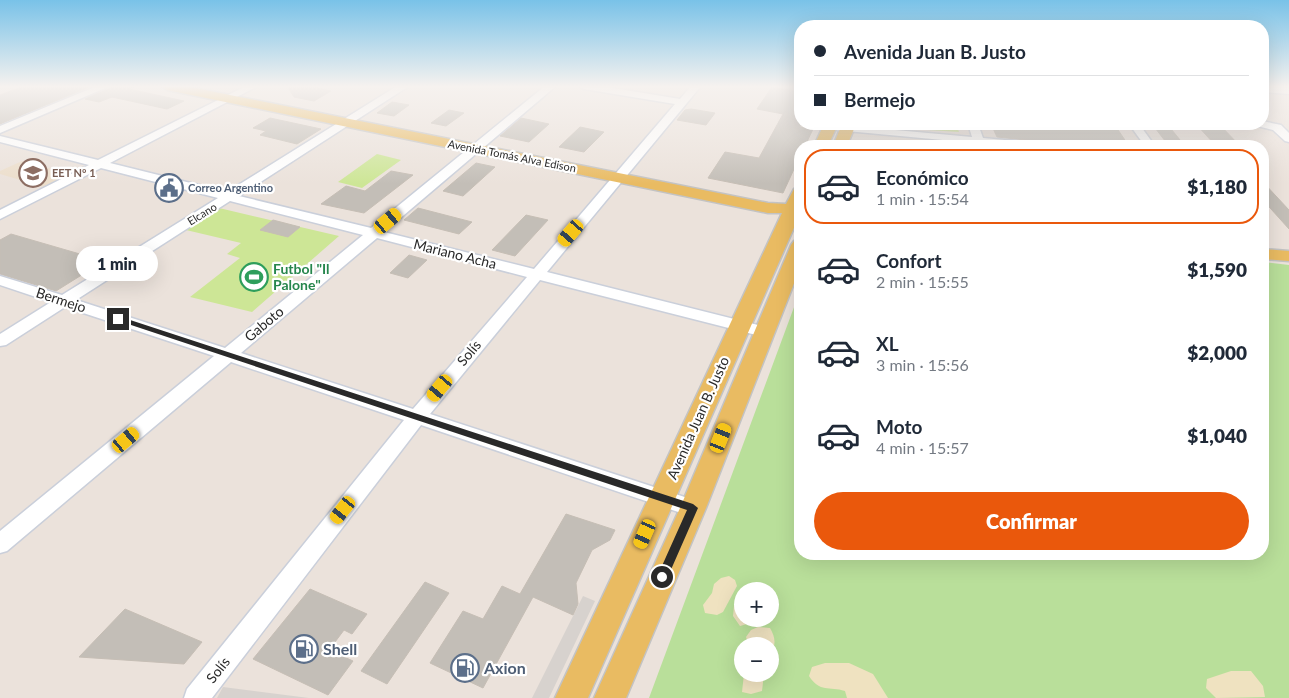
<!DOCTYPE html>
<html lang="es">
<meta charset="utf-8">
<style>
body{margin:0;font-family:Lato,sans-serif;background:#f6f6f7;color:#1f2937;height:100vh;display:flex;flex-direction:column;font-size:19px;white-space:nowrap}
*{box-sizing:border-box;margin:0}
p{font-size:16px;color:#747a83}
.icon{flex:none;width:28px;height:28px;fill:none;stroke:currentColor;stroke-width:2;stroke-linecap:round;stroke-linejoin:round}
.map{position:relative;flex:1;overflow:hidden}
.sheet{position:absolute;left:794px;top:140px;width:475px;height:420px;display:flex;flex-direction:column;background:#fff;border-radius:20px;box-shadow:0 5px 20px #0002}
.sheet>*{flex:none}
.guide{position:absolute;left:794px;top:20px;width:475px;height:110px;border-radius:20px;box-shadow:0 5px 20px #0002;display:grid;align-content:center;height:110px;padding:0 20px;background:#fff}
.fabs{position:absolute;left:734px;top:582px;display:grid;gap:10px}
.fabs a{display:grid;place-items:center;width:45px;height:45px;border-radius:50%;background:#fff;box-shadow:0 5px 20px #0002;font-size:25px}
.end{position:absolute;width:22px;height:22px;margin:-11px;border:6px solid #292929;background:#fff;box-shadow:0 0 0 2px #fff}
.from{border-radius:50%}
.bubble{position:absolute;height:35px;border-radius:18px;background:#fff;box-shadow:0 5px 20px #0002;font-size:16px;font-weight:800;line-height:35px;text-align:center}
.car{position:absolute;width:15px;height:30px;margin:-15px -8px;border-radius:6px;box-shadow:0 0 4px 1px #0007;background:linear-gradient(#f5c518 24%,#345 0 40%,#f5c518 0 76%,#345 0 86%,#f5c518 0)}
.guide b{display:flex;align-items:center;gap:18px;height:48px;font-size:19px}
.guide b+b{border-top:1px solid #e0e1e3}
.guide i{width:12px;height:12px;background:#1f2937}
ul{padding:9px 0 0;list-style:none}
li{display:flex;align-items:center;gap:15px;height:75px;margin:0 10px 8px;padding:0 10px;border:2px solid transparent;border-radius:20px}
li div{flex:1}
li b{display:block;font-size:19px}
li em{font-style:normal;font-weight:800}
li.selected{border-color:#ea580c}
li>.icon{width:45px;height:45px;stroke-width:1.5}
.primary-button{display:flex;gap:10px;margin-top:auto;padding:10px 20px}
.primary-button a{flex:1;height:58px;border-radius:30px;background:#ea580c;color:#fff;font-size:20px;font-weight:800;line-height:58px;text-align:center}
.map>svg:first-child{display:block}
.education{fill:#ecdecb}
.green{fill:#b9df9a;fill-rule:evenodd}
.sand{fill:#efe2c0}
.pitch{fill:#cde696}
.plaza{fill:#d7d2ce}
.building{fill:#c3beb7;stroke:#c6beb5}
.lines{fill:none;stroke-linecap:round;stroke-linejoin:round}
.minor-casing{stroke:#cacfda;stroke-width:3}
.major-casing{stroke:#c3c3c3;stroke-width:3}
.minor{fill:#fff;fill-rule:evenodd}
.major{fill:#e9bb62;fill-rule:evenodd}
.route{fill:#292929}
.labels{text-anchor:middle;stroke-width:4.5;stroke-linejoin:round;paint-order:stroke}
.far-street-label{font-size:11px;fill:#292929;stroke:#fff}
.far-education-label{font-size:11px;font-weight:bold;fill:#785e54;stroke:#fff;text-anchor:start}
.far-service-label{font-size:11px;font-weight:bold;fill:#4e5e75;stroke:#fff;text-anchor:start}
.street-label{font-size:14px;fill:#292929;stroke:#fff}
.leisure-label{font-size:14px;font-weight:bold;fill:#27864d;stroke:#fff;text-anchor:start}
.near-service-label{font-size:16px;font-weight:bold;fill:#4e5e75;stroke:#fff;text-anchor:start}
</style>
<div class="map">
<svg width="1289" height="698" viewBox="0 0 1289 698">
<rect width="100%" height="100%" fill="#ebe2db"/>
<path class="education" d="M22 161 70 174 44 187 0 174V171Z"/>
<path class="green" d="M1263 262 1289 265V698H649L800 291V554H1262ZM742 591H770V619H742ZM742 646H770V674H742Z"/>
<path class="sand" d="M729 576 735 580 737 586 723 612 717 615 705 613 703 605 712 593 714 584 721 578Z
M742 600V619H764L740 626 733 616 734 606Z
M758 627 770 628C775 637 777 645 770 653V646H749L746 637 751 630Z
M825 663H849L873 674 888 698H847L845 691C829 686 820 693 809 676L812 667Z
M1231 671H1251L1263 686 1265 697 1216 698 1206 688 1207 679Z
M744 674H764L762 691 751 694 742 692Z"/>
<path class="pitch" d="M896 124H956L959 132 897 128Z
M377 154 401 160 362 188 338 182Z
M219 208 339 236 252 312 190 297 240 258 227 254 241 243 186 230Z"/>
<path class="plaza" d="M583 596 595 601 549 698H532Z
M223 687 309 698H217Z"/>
<path class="building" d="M24 86H92L0 124V95Z
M112 86H137L129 89 184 101 167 109 112 97 99 102 85 99Z
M287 86H311L331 91 314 101 294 97Z
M772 87 800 92V127L813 129 805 146H800V156L783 193 708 178 725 152 759 158 783 114 757 109Z
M392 102 409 105 394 116 377 113Z
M691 109 715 113 706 125 677 120 685 110Z
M449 110 464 113 446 126 431 123Z
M270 118 284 121 321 129 297 144 260 135 266 131 253 128Z
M521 118 549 124 529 142 500 136Z
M991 124H1045L1081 126 1079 124H1114L1129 146H1080L997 137Z
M1152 124H1167L1185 146H1169Z
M1196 124H1219L1240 146H1216Z
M580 127 604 132 584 152 559 147Z
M476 163 495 167 463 196 443 191Z
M391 171 413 175 364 213 321 204 346 186 365 191Z
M1262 181 1289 210V229L1262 199Z
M418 208 472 222 459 234 404 220Z
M526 215 548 220 515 256 492 250Z
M273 220 300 227 288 237 260 230Z
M11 234 104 261 56 291 0 274V240Z
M409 255 427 260 408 278 390 273Z
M566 514 615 530 610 540 592 550 576 583 578 604 573 615 533 597 483 688 430 663 463 611 483 619 502 586 520 594Z
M425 582 449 593 387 684 361 671Z
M310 589 367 614 352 634 344 630 329 650 353 661 328 695 253 659Z
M125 609 202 642 184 664 79 657Z"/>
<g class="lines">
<defs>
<path id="minor" d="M97 86H110L0 133V126Z
M246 86H258L110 163 227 192 397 86H409L239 196 371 228 545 86H556L384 232 534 269 675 104 584 89 579 86H601L680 99 691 86H701L547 272 770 328 772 332 770 336 764 337 540 280 430 414 700 502 703 508 700 514 693 517 421 425 212 698H184L187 689 404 420 231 362 7 551 0 553V531L214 356 65 307 6 345 0 346V334L51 302 0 285V276L62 295 218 198 101 168 0 219V210L89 165 0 142V136L98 160ZM230 201 363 235 225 348 76 300ZM377 238 527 277 413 409 241 353Z
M1262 86 1289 88V94L1262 92Z
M1262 121 1281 125 1289 133V142L1285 141 1273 130 1257 126 1256 124H1262Z
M829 124 972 137 968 124H978L983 138 1039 143 1045 146 986 145V146H976L975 143 825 129 824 127Z
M1129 124H1139L1155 146H1145Z"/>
<path id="major" d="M161 86H185L768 203 786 204 794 189 800 187V214L588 698H555L782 213H768L167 90Z
M824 124H838L828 146H814Z
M842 124H856L847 146H833Z
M800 240V268L706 508 626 698H594L680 508 791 245 794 241Z
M1262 249 1289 251V261L1262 259Z"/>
</defs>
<use href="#minor" class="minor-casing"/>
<use href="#major" class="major-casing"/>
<use href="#minor" class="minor"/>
<use href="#major" class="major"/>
</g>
<linearGradient id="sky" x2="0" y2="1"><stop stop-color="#79c2e8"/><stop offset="0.47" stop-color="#f6f2ef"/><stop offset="1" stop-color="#f6f2ef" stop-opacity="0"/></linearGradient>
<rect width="1289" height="184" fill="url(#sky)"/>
<path class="route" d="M116 317H121L693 504 698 508 666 581 662 582 659 581 657 577 687 510 116 320Z"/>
<defs>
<symbol id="school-ring" viewBox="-11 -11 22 22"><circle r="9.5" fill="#fff" stroke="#8d6e63" stroke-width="1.5"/><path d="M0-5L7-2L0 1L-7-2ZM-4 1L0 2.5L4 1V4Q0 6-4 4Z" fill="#8d6e63"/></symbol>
<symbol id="civic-ring" viewBox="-11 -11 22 22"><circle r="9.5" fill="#fff" stroke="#5c6f8a" stroke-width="1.5"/><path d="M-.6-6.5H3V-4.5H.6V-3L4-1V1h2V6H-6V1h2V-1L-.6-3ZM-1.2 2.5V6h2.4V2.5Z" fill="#5c6f8a"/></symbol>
<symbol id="stadium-ring" viewBox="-11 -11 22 22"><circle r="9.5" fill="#fff" stroke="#2e9e5b" stroke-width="1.5"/><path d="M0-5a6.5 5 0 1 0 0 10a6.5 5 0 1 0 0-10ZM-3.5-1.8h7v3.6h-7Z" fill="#2e9e5b"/></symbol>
<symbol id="fuel-ring" viewBox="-11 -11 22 22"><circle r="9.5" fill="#fff" stroke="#5c6f8a" stroke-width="1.5"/><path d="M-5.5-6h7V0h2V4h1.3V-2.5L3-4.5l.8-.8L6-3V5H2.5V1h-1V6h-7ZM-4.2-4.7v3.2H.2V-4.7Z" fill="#5c6f8a"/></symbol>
</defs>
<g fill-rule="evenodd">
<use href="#school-ring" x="17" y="157" width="32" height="32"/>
<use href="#civic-ring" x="153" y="172" width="32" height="32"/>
<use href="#stadium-ring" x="238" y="261" width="32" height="32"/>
<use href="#fuel-ring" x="288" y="633" width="32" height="32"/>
<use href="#fuel-ring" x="449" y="652" width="32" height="32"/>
</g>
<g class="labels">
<g class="far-street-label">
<text transform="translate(512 156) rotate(11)" y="4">Avenida Tomás Alva Edison</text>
<text transform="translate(202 214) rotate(-32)" y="4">Elcano</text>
</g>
<g class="far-education-label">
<text x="52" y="177">EET Nº 1</text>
</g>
<g class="far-service-label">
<text x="188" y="192">Correo Argentino</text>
</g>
<g class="street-label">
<text transform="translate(455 254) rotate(14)" y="5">Mariano Acha</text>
<text transform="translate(61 300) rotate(18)" y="5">Bermejo</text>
<text transform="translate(264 324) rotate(-40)" y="5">Gaboto</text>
<text transform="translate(469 353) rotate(-50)" y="5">Solís</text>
<text transform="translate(698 418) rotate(-66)" y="5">Avenida Juan B. Justo</text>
<text transform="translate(218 670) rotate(-52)" y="5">Solís</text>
</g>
<g class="leisure-label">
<text x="273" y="274">Futbol "Il<tspan x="273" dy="16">Palone"</tspan></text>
</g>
<g class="near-service-label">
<text x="323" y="655">Shell</text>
<text x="484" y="674">Axion</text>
</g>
</g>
</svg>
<div class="fabs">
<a>+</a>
<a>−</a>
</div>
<i class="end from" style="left:662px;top:577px"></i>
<i class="end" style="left:118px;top:319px"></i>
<div class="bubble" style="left:76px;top:246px;width:82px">1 min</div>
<i class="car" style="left:388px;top:221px;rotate:50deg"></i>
<i class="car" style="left:571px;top:233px;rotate:221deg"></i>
<i class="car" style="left:440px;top:388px;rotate:220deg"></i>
<i class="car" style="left:721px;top:438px;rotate:22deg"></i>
<i class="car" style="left:126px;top:440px;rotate:50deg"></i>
<i class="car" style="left:343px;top:510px;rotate:218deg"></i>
<i class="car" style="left:645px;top:534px;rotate:204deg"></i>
<div class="guide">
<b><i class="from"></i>Avenida Juan B. Justo</b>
<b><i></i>Bermejo</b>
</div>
<section class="sheet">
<ul>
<li class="selected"><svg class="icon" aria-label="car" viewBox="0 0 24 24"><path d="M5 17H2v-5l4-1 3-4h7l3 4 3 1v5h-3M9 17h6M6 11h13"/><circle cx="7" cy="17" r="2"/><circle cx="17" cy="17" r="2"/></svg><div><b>Económico</b><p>1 min · 15:54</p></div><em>$1,180</em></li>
<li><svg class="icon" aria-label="car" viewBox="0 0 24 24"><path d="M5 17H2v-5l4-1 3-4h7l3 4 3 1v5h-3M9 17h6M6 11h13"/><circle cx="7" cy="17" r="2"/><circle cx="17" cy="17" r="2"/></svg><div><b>Confort</b><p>2 min · 15:55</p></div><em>$1,590</em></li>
<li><svg class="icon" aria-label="car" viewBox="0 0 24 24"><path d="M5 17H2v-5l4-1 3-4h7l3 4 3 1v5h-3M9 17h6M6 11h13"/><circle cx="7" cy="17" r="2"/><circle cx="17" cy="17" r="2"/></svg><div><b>XL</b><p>3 min · 15:56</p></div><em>$2,000</em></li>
<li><svg class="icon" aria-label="car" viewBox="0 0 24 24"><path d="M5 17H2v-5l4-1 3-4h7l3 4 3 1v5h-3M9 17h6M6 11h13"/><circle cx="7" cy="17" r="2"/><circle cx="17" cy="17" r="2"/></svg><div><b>Moto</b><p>4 min · 15:57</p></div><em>$1,040</em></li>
</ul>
<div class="primary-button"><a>Confirmar</a></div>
</section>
</div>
